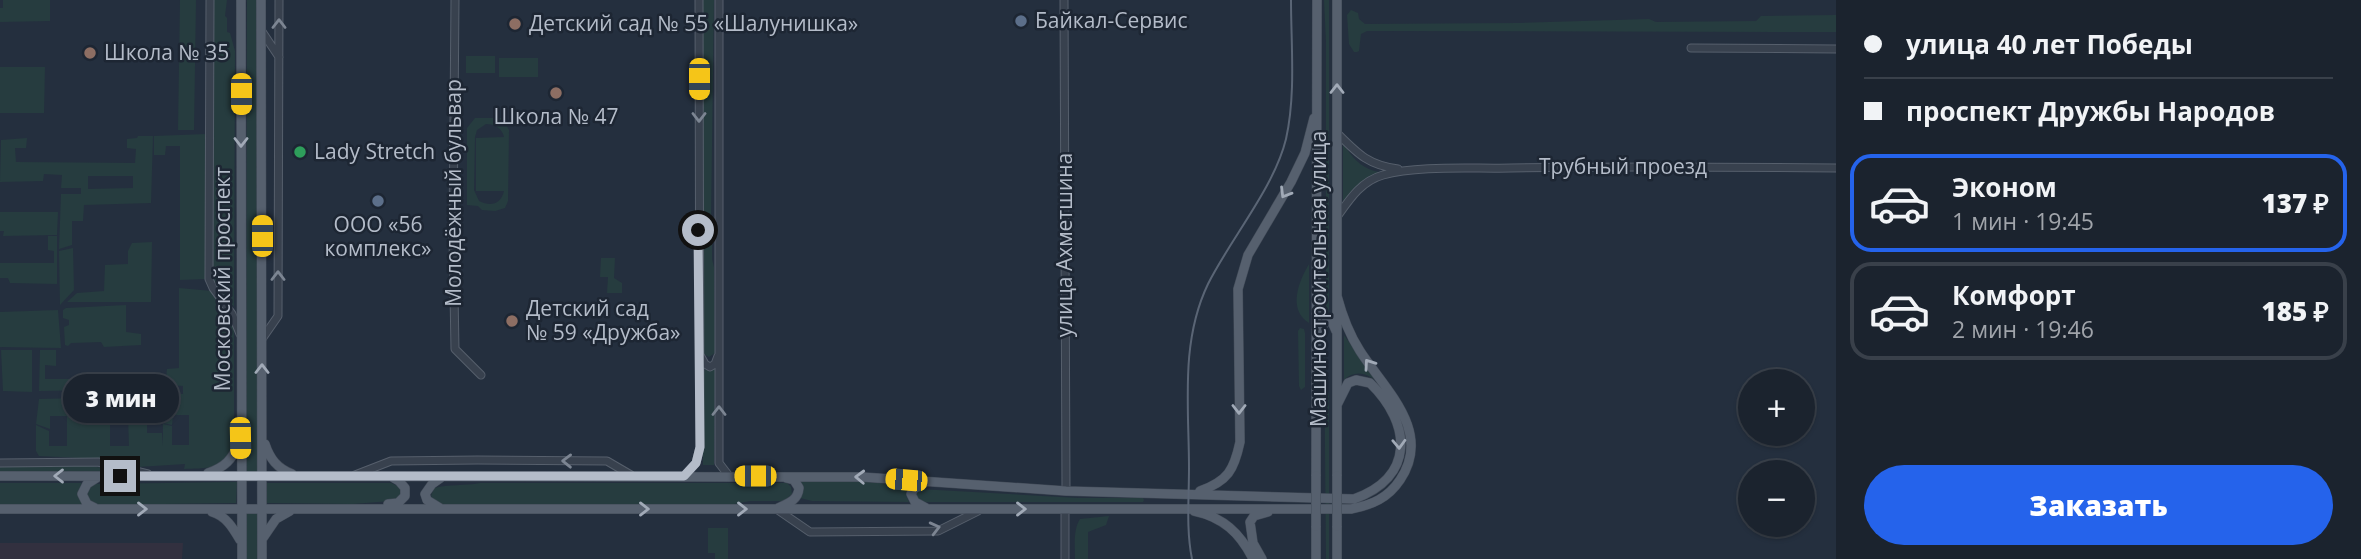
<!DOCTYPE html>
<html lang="ru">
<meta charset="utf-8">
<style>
body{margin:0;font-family:"Open Sans",sans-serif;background:#242b36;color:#f1f3f6;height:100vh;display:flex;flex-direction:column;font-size:26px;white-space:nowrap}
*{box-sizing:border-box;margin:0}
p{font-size:23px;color:#a0a4aa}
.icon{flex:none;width:38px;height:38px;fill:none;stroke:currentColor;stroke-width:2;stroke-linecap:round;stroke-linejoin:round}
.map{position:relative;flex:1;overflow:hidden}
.side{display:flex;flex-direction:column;background:#1b232e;width:525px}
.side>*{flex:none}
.hud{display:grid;align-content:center;height:154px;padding:0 28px;background:#1b232e}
.controls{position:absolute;left:1738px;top:369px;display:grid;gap:14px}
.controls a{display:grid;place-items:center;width:77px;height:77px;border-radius:50%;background:#1b232e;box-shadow:0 2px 5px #0004,0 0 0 2px #39404a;font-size:35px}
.end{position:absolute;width:32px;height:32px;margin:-16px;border:9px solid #b4bcc9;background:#111;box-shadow:0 0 0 4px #111}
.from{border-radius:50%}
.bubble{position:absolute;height:49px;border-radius:24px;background:#1b232e;box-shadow:0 2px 5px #0004,0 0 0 2px #39404a;font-size:23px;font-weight:800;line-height:49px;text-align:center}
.car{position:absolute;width:21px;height:42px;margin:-21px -10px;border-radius:9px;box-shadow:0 0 5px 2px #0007;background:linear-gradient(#f5c518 24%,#345 0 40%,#f5c518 0 76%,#345 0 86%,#f5c518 0)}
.hud b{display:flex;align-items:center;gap:24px;height:66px;font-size:26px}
.hud b+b{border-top:2px solid #39404a}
.hud i{width:18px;height:18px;background:#f1f3f6}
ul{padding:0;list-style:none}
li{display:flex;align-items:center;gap:21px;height:98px;margin:0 14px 10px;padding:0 14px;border:4px solid #39404a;border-radius:21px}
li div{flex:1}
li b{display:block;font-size:26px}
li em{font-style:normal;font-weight:800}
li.selected{border-color:#2563eb}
li>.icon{width:63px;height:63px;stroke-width:1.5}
.button{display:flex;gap:14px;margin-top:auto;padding:14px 28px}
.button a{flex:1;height:80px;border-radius:42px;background:#2563eb;color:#fff;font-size:28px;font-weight:800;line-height:80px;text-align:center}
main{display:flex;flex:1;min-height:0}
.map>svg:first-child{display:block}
.medical{fill:#32303f}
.green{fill:#263c3f;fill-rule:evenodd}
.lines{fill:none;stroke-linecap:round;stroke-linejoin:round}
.minor-casing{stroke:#565f6c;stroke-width:9}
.major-casing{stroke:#414a57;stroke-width:10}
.minor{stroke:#38414e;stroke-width:7}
.major{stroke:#56606e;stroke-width:9}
.tram{stroke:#5a6575;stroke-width:2}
.major-bridge-casing{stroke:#414a57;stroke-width:10;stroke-linecap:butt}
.major-bridge{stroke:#56606e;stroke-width:9}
.oneway{stroke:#7c8592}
.oneway2{stroke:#a1aab7}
.route{stroke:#b4bcc9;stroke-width:9}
.service-dot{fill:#5c6f8a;stroke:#1d2633;stroke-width:2.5}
.education-dot{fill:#8d6e63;stroke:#1d2633;stroke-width:2.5}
.leisure-dot{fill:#2e9e5b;stroke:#1d2633;stroke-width:2.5}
.labels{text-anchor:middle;stroke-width:5;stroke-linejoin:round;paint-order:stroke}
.poi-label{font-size:21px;fill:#b4bcc9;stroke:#1d2633;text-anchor:start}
.street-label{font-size:21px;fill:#b4bcc9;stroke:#1d2633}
</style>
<main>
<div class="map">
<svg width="1836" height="559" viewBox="0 0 1836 559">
<rect width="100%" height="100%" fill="#242f3e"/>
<path class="medical" d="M0 543H183L182 559H0Z"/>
<path class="green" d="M3 0H50V21L0 22V8H3Z
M180 0H196L194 130H178Z
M212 0H227L225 16 227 18V32L230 33 235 51 234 307 213 281Z
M247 0H257V472L246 473Z
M702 0H714L711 219H702Z
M1324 0H1329V319H1326V42Z
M1351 10 1358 13 1359 19 1365 24 1518 23 1649 19 1656 22 1756 21 1761 16 1836 15V32L1367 31 1361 34 1359 51 1357 52H1354L1349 44 1347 15Z
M466 56H495V73H466Z
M538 58V77H499V58Z
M0 67H45L44 113H0Z
M475 118H502L509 130 508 201 505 208 495 211 482 210 478 206 467 205V128ZM486 124C495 124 502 128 504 137L476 138V191H504C501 204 491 207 479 201L474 190 475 137 477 130Z
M206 134 205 279 180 280V146H166L165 155H154V136Z
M138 136H153L151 203 84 205 83 221H72V245L59 249 61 194H81V188H61L62 175 44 174 43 181 0 182 1 140 27 138 26 148H15L16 162 135 163 136 149 127 148V139L137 138ZM88 176H133V188L88 189Z
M1343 142C1352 160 1366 172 1386 173L1343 203Z
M0 212H58L57 235 3 236 4 231H0Z
M709 227 712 230V259L714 267 715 353 709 357 704 354C704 312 702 272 702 230Z
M48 236H57V284L10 283 8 278H0V263H54V251L48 250Z
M152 242 151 302H67L77 293 104 291 105 265 128 264V251L132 243Z
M73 248 74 290 60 305 59 251Z
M601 258H615L614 278 622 283V293H607L608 277H600Z
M1309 264V323C1287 309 1299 281 1309 264Z
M179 288 212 291 225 307 234 328V448C227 470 204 468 184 469L185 464 138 467 101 459 39 456 36 451V425L49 431V446H67V416H50V429L36 424 39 399 162 396 161 411 147 412V433H162L163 446V424L172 426V445H189V415H173L172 425 163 423 164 394H183V386L169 385 165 389 39 391 40 350H56V366L45 365V379H166L167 369 179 368ZM110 416 128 417 129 446H110Z
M126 305V332L141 334V345L104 347 101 342 71 343 68 346 65 345 64 327 69 325V320L63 318V310L66 308Z
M58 310 61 348 0 347V312Z
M1300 328 1304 329 1305 333V387L1301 390 1299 386 1298 331Z
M1324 335 1326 388 1329 393V559H1326Z
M1344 335 1375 380C1365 372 1353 371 1344 380Z
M1 350H32V392L3 391Z
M715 367 714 465H703L702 382 705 368Z
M0 465C40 465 80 462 120 471L114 474 0 473Z
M799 480 858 481 909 486 906 495 909 502 812 501 800 498 803 488Z
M237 482 236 503 95 505 86 497 87 489 93 484Z
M0 483H82L79 491 83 504H0Z
M267 483H391L400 487V496L391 501 353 504 267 503Z
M480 483H787L791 487 792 494 784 501H750L734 504H438L431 496 434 488C449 484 465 486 480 483Z
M919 489 1078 498H1143L1144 500 1143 502H926L921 501 917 497V492Z
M247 513H257V559H247Z
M1109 516 1106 525 1088 532V559H1075C1075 546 1073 530 1080 519Z
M708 528H728V559H715V553H708Z"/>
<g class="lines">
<defs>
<path id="minor" d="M210 0 209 279 213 288 232 314 240 334
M455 0 453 236 455 349 481 375
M719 0V463L729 476
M1064 0 1066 491
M261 30 279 57
M1691 48 1836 49
M1337 133C1358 154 1368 165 1398 169
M1337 217C1349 200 1361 181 1383 175 1417 165 1475 169 1511 168 1619 166 1728 167 1836 168
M699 228 707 222 712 224 718 233
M262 339 278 316 279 0
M700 355 705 364 710 367 715 364 718 356
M0 463 98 462 148 474
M355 475 391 461 477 460 607 461 631 475
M684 476 696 463 700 447 699 0
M1065 509V559
M778 510 810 532 938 531 978 511"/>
<path id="major" d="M241 0 242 559
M261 0 262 559
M1316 332 1328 320 1332 322 1336 331
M265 444C270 459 277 468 292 474
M208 473C225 467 232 460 239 443
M0 476 862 477 1066 491 1354 499C1415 477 1412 424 1370 383L1356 380 1348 383 1337 405
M1316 476 1317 0
M1337 476V0
M923 484 915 487 911 494 915 502 926 508
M1200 491C1228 481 1234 470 1240 442L1238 289 1248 255 1291 182 1305 153 1314 118
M388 504 398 503 405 496V488L399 481 392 477
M95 508 87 504 82 494 87 484 98 477
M440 508 427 500 425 494 432 484 442 477
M778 508C789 503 798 500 799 488L794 480 786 478
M0 509H1351C1372 505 1388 498 1400 480 1433 431 1385 390 1360 351 1349 334 1342 315 1337 296
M1194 511C1223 517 1240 533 1253 559
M212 512C226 516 233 528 240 540
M263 538 276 519 290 511
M1262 559 1253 543 1250 522 1254 516 1268 512
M1316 559V526
M1337 559V526"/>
</defs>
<use href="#minor" class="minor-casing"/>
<use href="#major" class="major-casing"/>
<use href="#minor" class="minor"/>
<use href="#major" class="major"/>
<path class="tram" d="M1192 559C1186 530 1189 498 1189 468 1189 407 1180 342 1208 284 1231 238 1274 188 1286 139 1296 94 1291 45 1291 0"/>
<defs>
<path id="major-bridge" d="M1316 526V476
M1337 526V476"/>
</defs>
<use href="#major-bridge" class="major-bridge-casing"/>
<use href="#major-bridge" class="major-bridge"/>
</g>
<defs><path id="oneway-chevron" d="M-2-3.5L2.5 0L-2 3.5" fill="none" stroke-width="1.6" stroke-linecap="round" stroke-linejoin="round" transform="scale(1.75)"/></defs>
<g class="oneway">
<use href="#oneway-chevron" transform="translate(279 24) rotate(-90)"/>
<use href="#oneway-chevron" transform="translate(699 117) rotate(90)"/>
<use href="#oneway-chevron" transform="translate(278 276) rotate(-90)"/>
<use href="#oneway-chevron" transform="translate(719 411) rotate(-90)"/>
<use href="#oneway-chevron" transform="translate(567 461) rotate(-179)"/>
<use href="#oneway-chevron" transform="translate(935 528) rotate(-14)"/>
</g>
<g class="oneway2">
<use href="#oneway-chevron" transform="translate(1337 89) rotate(-90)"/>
<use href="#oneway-chevron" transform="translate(241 142) rotate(90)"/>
<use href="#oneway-chevron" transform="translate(1285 193) rotate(121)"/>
<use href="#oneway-chevron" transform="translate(1369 364) rotate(-125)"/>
<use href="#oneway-chevron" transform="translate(262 369) rotate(-90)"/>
<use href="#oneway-chevron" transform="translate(1239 409) rotate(90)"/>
<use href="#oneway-chevron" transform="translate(1399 444) rotate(88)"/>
<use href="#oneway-chevron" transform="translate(59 476) rotate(-180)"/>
<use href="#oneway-chevron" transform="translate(860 477) rotate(-178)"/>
<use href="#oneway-chevron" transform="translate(142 509)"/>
<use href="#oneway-chevron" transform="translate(644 509)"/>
<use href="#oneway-chevron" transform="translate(742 509)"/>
<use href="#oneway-chevron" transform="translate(1021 509)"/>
</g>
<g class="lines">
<path class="route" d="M120 476H684L696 463 700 447 698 230"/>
</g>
<g class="service-dot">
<circle cx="1021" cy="21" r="7"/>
<circle cx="378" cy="201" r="7"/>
</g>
<g class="education-dot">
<circle cx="515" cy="24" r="7"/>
<circle cx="90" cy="53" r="7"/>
<circle cx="556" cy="93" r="7"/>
<circle cx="512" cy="321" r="7"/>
</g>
<circle class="leisure-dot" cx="300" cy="152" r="7"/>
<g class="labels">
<g class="poi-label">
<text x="1035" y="28">Байкал-Сервис</text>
<text x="529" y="31">Детский сад № 55 «Шалунишка»</text>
<text x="104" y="60">Школа № 35</text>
<text x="556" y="124" text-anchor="middle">Школа № 47</text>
<text x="314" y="159">Lady Stretch</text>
<text x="378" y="232" text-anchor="middle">ООО «56<tspan x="378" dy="24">комплекс»</tspan></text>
<text x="526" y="316">Детский сад<tspan x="526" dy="24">№ 59 «Дружба»</tspan></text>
</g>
<g class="street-label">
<text x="1623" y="174">Трубный проезд</text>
<text transform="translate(454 193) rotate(-90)" y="7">Молодёжный бульвар</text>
<text transform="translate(1065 245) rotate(-90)" y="7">улица Ахметшина</text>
<text transform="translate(223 279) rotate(-90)" y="7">Московский проспект</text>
<text transform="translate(1319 279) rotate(-90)" y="7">Машиностроительная улица</text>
</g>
</g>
</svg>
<div class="controls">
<a>+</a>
<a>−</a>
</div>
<i class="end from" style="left:698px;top:230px"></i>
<i class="end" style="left:120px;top:476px"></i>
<div class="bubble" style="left:63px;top:374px;width:116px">3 мин</div>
<i class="car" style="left:699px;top:79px;rotate:180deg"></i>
<i class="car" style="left:241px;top:94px;rotate:180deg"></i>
<i class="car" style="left:262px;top:236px;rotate:0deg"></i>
<i class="car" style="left:240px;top:438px;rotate:179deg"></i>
<i class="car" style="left:755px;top:476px;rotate:270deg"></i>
<i class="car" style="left:906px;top:480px;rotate:275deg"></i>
</div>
<section class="side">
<div class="hud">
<b><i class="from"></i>улица 40 лет Победы</b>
<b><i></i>проспект Дружбы Народов</b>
</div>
<ul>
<li class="selected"><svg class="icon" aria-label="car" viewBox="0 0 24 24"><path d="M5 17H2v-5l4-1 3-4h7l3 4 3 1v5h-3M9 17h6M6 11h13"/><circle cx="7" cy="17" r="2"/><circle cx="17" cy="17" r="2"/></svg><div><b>Эконом</b><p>1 мин · 19:45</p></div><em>137 ₽</em></li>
<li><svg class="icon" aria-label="car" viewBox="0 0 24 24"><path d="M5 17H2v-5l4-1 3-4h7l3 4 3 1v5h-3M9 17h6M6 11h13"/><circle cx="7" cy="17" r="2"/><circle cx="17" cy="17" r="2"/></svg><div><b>Комфорт</b><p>2 мин · 19:46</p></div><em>185 ₽</em></li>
</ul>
<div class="button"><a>Заказать</a></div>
</section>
</main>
